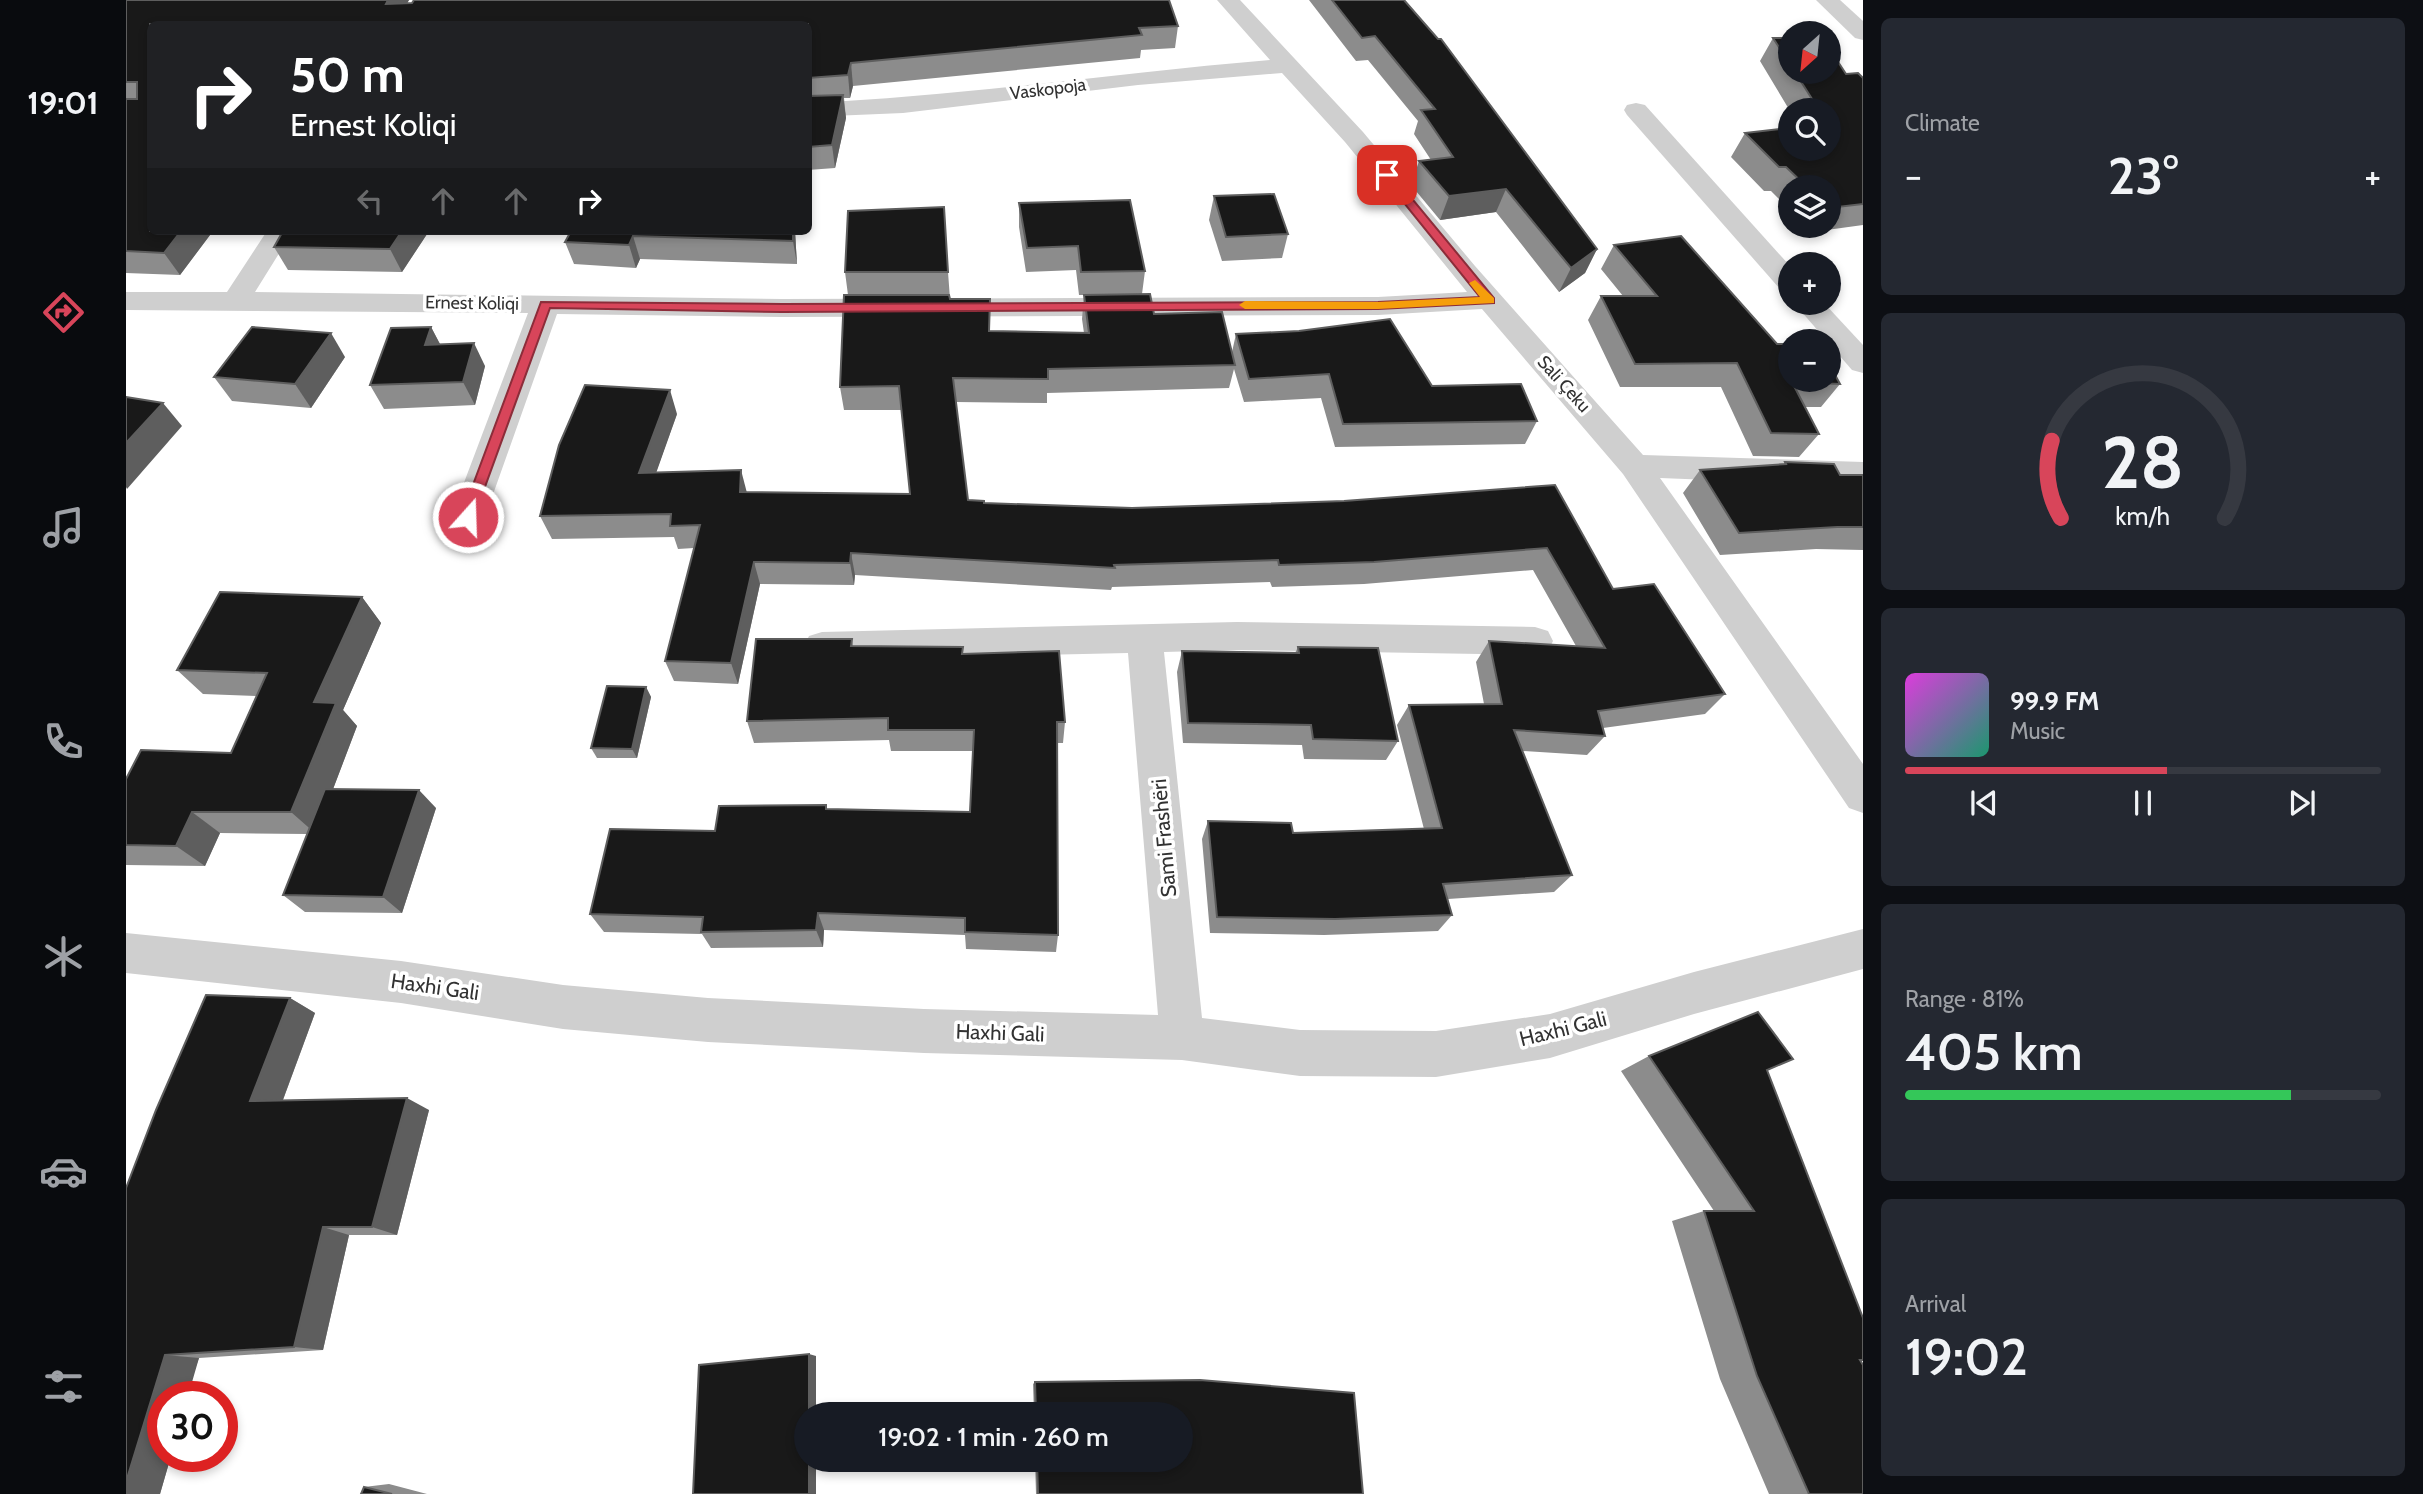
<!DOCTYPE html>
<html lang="en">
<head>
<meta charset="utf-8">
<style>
	:root { --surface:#171b24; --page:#242831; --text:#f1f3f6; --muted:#9ea1a6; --line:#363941; --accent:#d8455a }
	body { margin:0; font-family:Cabin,sans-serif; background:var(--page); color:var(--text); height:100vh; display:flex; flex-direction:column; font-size:26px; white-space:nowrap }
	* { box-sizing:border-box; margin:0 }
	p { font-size:23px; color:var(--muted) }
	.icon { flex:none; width:38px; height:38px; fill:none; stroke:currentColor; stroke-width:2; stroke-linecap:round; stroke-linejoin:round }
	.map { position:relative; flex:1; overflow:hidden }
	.panel { display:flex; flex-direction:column; gap:18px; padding:18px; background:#0d0f14; width:560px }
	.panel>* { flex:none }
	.hud { position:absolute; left:21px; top:21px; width:665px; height:214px; border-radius:10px; box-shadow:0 4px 10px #0003; background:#202124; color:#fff; overflow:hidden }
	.needle { width:46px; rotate:207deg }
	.controls { position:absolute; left:1652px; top:21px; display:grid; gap:14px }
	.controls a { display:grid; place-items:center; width:63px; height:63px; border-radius:50%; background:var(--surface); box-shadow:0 4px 10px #0003; font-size:35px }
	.speed { position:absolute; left:21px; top:1381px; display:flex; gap:14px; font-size:35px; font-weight:700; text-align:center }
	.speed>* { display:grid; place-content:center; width:91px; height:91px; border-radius:50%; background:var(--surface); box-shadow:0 4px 10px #0003; line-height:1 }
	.speed .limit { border:10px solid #d22; background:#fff; color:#111 }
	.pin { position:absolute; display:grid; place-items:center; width:60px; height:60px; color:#fff; margin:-30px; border-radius:14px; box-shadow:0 4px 10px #0006 }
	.me { position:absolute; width:77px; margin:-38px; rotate:20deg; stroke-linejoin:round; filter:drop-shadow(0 0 5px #0008) }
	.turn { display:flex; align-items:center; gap:24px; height:147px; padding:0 28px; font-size:32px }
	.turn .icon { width:91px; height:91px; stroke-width:2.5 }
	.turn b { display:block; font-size:49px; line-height:60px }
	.lanes { display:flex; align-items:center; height:66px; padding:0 28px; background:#0003; justify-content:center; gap:35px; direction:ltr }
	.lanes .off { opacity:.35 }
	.big { font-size:52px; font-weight:600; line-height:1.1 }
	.panel .tile { flex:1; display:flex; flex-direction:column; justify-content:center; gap:10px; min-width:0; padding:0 24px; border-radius:10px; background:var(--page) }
	.panel .dial { align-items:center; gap:0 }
	.dial svg { height:182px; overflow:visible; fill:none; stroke:var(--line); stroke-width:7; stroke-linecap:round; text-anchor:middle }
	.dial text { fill:var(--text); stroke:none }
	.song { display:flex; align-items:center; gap:21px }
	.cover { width:84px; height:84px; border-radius:10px; background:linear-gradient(135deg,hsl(300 70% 55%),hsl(160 70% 35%)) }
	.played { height:7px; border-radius:4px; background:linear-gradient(90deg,var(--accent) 55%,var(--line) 55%) }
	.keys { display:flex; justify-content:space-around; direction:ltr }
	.heat { display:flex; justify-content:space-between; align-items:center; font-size:38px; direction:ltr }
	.charge { height:10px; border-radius:5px; background:linear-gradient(90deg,#34c759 81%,var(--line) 0) }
	.trip { position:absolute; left:668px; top:1402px; width:399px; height:70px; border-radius:35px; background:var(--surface); box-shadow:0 4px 10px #0003; font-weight:600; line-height:70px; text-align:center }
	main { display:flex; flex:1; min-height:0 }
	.tab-bar { display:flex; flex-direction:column; width:126px; justify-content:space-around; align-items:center; background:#090b0e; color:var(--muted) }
	.tab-bar .icon { width:49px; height:49px }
	.tab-bar .current { color:var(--accent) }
	.tab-bar b { font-size:32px; color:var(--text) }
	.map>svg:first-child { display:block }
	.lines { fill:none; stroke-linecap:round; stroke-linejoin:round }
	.minor { fill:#cfcfcf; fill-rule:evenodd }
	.wall { fill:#8c8c8c }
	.shaded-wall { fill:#5e5e5e }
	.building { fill:#191919; stroke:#5e5e5e; stroke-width:2 }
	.route { fill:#d8455a; stroke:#8c2d3a; stroke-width:2 }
	.slow { fill:#f59e0b }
	.labels { text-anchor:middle; stroke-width:7; stroke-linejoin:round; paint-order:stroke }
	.far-street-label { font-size:18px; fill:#323232; stroke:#fff }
	.street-label { font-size:21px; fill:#323232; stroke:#fff }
</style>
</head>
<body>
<main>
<nav class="tab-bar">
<b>19:01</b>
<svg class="icon current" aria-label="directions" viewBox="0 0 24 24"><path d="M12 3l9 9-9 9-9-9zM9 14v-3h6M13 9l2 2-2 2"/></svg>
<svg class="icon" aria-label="music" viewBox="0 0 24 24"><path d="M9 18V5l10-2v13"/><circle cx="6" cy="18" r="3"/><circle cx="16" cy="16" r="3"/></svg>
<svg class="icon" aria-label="phone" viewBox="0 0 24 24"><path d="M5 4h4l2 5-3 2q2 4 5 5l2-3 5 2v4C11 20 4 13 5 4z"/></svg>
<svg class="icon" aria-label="climate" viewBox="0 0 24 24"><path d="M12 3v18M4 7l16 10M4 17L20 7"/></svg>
<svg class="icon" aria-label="car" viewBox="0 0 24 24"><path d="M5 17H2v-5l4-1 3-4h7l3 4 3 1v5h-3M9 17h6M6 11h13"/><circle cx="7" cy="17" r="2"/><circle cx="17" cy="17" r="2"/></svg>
<svg class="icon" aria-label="filters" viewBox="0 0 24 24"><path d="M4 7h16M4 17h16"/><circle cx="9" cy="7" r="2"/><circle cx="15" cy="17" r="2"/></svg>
</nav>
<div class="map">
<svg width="1737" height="1494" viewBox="0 0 1737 1494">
	<rect width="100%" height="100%" fill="#fff"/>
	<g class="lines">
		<g class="minor">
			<path d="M1091,0H1114L1237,132L1349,266L1517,455L1737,462V486L1534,478L1737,764V813L1723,808L1497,474L1356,309L1252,315L656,317L431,314L359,517L354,526L342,529L330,526L325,517L402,313L0,310V292H101L141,231H167L129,292L656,299L1252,297L1341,292L1219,142L1156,73L1012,85L777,113L682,117V103C837,96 990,73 1144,60Z"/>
			<path d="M1690,0H1714L1737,21V40L1729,38Z"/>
			<path d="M1510,103L1519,105L1664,266V292L1654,289L1501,115L1498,110L1501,105Z"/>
			<path d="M1668,303H1698L1737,345V373L1726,370Z"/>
			<path d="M1111,622L1409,627L1422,631L1427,641L1422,651L1409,655L1111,650L1038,652L1076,1018L1174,1030L1310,1031L1424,1014L1568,972L1737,929V969L1568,1014L1424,1058L1310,1077L1174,1076L1056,1060L798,1053L582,1042L437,1029L275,1003L0,973V933L275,961L437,985L582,998L798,1009L1032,1015L1002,653L696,660L683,656L678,646L683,636L696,632Z"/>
		</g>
	</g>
	<g class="wall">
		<path d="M0,0H283L281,3L1052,26L1049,48L1015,50L1014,58L727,86L724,98H718L720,118L709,168L682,170V24H24V231H87L54,275L0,273Z"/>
		<path d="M1183,0H1278L1471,249L1459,273L1433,292L1370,212L1314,220L1285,185L1293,161L1305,160L1288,134L1292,121L1242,60L1230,61Z"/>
		<path d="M1647,38H1664V72H1703L1720,74L1737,78V225L1686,232L1680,226H1703V187H1664V210L1645,191H1638L1605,157L1619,133L1703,149V110L1664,111L1634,61Z"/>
		<path d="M1088,196L1162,234L1156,258L1096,261L1083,220Z"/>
		<path d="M893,203L1019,271L1016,294L1028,314L1106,352L1110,334L1306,386L1411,421L1399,444L1209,447L1195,398L1118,402L1108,369L1103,388L921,393V403L830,402L842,500L858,503L1006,508L1218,501L1429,485L1487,589L1599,694L1579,714L1477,728L1479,736L1461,755L1396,751L1446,875L1428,892L1322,899L1326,915L1312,931L1198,935L1084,933L1076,839L1082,821L1167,833L1298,829L1271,725L1283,705L1358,704L1350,662L1363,641L1450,646L1407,570L1238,584L1146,587L1144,582L986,587L985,590L729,575L728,585L634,584L612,684L548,681L539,661L568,548L552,549L548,537L426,539L414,516L551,414L530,472L621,492L784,494L775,410H718L714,387L722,295L719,272H822L824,299L864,331L958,333L956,319L958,295H953L950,270L900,272L893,227Z"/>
		<path d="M157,231H303L276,272L162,270L148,247Z"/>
		<path d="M445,231H669L671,264L514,259L510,268L448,264L439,242Z"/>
		<path d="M1488,245L1651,344L1714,384L1695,407H1678L1693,434L1673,457L1627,456L1595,387H1494L1462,320L1475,296H1497L1475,269Z"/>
		<path d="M305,327L314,344L359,366L349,405L258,409L244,385Z"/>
		<path d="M219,357L185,408L106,401L88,377Z"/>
		<path d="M1659,462L1714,475H1737V550L1690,549L1594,555L1557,493L1574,470L1657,465Z"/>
		<path d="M236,597L255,623L217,710L231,726L207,789L310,808L276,913L179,912L157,895L181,834L94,833L79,866L0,865V779L105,753L130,696L77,694L51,670Z"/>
		<path d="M726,639L727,646L837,654L939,722L937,743H931L932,935L930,952L840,949L839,935L698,930L697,947L585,948L576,934L478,932L464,914L589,831L702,809L844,812L847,751H765L763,740L628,743L621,721Z"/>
		<path d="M1172,647L1272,741L1260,760L1178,759L1176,745L1057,743L1051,672L1056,651L1169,653Z"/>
		<path d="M520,687L525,697L511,758H471L465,748Z"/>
		<path d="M164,998L189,1013L157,1100L303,1110L271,1235H223L197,1350L73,1358L37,1456H45L34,1494L0,1188Z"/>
		<path d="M1523,1056L1641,1070L1737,1318V1361H1735L1737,1494H1643L1594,1379L1546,1221L1578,1211H1588L1495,1071Z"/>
		<path d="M1074,1380L1228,1393L1237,1494H910L909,1460H1055V1414H908L907,1384L909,1382Z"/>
		<path d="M263,1484L301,1494H235L238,1487Z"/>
	</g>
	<g class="shaded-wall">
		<path d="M262,0H283L270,24L260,4Z"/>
		<path d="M725,63L727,86L724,98L722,75Z"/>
		<path d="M717,95L720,118L709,168L706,145Z"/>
		<path d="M1380,189L1370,212L1314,220L1323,196Z"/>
		<path d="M55,231H87L54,275L38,253Z"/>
		<path d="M276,231H303L276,272L264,249Z"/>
		<path d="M667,231H669L671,264L667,241Z"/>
		<path d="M507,236L514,259L510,268L503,245Z"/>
		<path d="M1471,249L1459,273L1433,292L1445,268Z"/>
		<path d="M305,327L317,350L299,345Z"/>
		<path d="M205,333L219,357L185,408L169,384Z"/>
		<path d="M348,343L359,366L349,405L337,382Z"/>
		<path d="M544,390L551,414L522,496L513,473Z"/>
		<path d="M37,403L56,426L1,489L0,487V443Z"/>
		<path d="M615,470L621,493L614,492Z"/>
		<path d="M725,553L729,575L728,585L724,563Z"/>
		<path d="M628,562L634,584L612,684L605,663Z"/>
		<path d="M236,597L255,623L217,710L231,726L190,834L165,812L188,702Z"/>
		<path d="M520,687L525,697L511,758L506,749Z"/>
		<path d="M293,790L310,808L276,913L257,897Z"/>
		<path d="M66,812L94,833L79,866L50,846Z"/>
		<path d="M692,913L698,930L697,947L690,930Z"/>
		<path d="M164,998L189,1013L152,1113L124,1101Z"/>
		<path d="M281,1098L303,1110L271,1235L246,1227Z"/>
		<path d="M197,1227L223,1235L197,1350L168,1347Z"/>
		<path d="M683,1354L690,1356V1414H683Z"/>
		<path d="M39,1355L73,1358L62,1396H37V1456H45L34,1494H0V1482Z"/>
		<rect x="683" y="1460" width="7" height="34"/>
	</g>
	<g class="building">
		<path d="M0,0H262L260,4L286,3L288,0H1043L1052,26L1013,28L1016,35L725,63L722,75L682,78V24H24V231H55L38,253L0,251V99H11V82H0Z"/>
		<path d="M1206,0H1278L1312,39H1315L1471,249L1445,268L1380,189L1323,196L1293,161L1327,157L1295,110L1309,109L1249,36L1236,38Z"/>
		<path d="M1647,38H1664V64Z"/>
		<path d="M1703,48L1720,74L1732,73L1737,78V204L1703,208V187H1681L1660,167H1653L1619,133L1664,128V149H1703V110H1693L1669,72H1703Z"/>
		<path d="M717,95L706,145L682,147V96Z"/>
		<path d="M1148,194L1162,234L1100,237L1088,196Z"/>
		<path d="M1004,200L1019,271L955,272L952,246L901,248L893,203Z"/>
		<path d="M818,207L822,272H719L722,211Z"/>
		<path d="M157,231H276L264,249L148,247Z"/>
		<path d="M445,231H667V241L507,236L503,245L439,242Z"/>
		<path d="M1555,236L1651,344H1664V380H1703V364L1714,384L1666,382L1693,434L1645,433L1611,363L1509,364L1475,296H1531L1488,245Z"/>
		<path d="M1024,294L1028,314L1096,312L1109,365L922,369V379L827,378L842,500L858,501V503L1006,508L1218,501L1429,485L1487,589L1528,584L1599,694L1472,711L1479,736L1388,730L1446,875L1317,884L1326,915L1209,919L1091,917L1082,821L1165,823L1167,833L1316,828L1283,705L1376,704L1363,641L1479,648L1421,548L1248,562L1153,565L1152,560L988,565L989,568L725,553L724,563L628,562L605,663L539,661L574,525L544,526L545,514L414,516L433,445L459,385L544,390L513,473L615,470L614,492L784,494L773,386L714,387L718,295H823L824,299H864L863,331L963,333L958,295Z"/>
		<path d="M1264,319L1306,386L1395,384L1411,421L1217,424L1203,374L1123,379L1110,334L1173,331Z"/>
		<path d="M126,327L205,333L169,384L88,377Z"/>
		<path d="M305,327L299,345L348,343L337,382L244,385L265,328Z"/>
		<path d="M0,397L37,403L0,443Z"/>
		<path d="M1659,462L1708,464L1714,475H1737V527H1711L1613,533L1574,470L1660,464Z"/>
		<path d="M94,592L236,597L188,702L210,703L165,812H66L50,846L0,845V779L15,750L105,753L141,673L51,670Z"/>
		<path d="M630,639H726L725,646L837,647L836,654L933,651L939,722H931L932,935L839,932V918L692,913L690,930L575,932L577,917L464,914L484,829L589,831L593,806L700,805V809L844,812L848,730H762V718L621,721Z"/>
		<path d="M1172,647L1252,648L1272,741L1187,739L1185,725L1062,723L1056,651L1173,653Z"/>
		<path d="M481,686L520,687L506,749L465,748Z"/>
		<path d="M199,789L293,790L257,897L157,895Z"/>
		<path d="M80,995L164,998L124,1101L281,1098L246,1227H197L168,1347L39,1355L0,1482V1188L30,1110Z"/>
		<path d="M1632,1012L1667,1059L1641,1070L1737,1318V1360H1734L1737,1365V1494H1683L1631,1376L1578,1211H1628L1523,1056Z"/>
		<path d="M683,1354V1414H681V1460H683V1494H567L573,1365Z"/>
		<path d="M1074,1380L1228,1393L1237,1494H912L911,1460H1055V1414H910L909,1382Z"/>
		<path d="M238,1487L266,1494H235Z"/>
	</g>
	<path class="route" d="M1257,172H1264L1368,298V303L1252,309L656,312L424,308L348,517L342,522L335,517L415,302L656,304L1252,302L1354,297L1257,177Z"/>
	<path class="slow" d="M1349,280L1368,298V303L1252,309H1119L1113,305L1119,301L1252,302L1354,297L1343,283Z"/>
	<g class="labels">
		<g class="far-street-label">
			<text transform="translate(922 89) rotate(-7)" y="6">Vaskopoja</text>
			<text transform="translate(346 303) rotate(1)" y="6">Ernest Koliqi</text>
			<text transform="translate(1438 384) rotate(48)" y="6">Sali Çeku</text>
		</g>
		<g class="street-label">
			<text transform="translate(1038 838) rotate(-95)" y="7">Sami Frashëri</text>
			<text transform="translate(309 987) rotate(8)" y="7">Haxhi Gali</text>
			<text transform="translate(1437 1029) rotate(-14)" y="7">Haxhi Gali</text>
			<text transform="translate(874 1033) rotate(2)" y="7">Haxhi Gali</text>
		</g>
	</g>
</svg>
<div class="controls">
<a><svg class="needle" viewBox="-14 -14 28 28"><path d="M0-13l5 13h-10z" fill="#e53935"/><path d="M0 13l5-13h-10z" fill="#9ea1a6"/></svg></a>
<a><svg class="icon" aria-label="search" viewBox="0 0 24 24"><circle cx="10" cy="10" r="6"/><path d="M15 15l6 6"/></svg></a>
<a><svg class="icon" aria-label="layers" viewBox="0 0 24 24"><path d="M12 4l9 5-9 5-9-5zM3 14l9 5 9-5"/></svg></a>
<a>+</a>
<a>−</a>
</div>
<div class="speed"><div class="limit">30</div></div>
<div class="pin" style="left:1261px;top:175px;background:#d93025"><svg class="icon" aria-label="arrive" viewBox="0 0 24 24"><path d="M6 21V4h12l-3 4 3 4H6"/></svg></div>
<svg class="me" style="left:342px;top:517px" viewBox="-20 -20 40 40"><circle r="17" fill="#d8455a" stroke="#fff" stroke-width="3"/><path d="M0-11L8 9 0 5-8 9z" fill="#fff"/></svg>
<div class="trip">19:02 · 1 min · 260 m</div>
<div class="hud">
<div class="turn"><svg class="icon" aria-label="right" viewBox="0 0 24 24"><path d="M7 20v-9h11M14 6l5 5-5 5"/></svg><div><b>50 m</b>Ernest Koliqi</div></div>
<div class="lanes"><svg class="icon off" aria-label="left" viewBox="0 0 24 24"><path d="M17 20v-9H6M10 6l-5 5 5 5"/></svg><svg class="icon off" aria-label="ahead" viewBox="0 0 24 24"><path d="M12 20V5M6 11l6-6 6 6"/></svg><svg class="icon off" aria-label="ahead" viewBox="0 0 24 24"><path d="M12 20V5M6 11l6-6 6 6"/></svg><svg class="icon" aria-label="right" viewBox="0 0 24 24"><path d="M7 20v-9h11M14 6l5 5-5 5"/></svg></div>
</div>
</div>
<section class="panel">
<div class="tile"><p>Climate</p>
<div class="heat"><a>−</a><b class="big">23°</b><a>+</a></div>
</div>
<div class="tile dial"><svg viewBox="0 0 100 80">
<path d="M14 69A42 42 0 1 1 86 69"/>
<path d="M14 69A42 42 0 0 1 10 35" stroke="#d8455a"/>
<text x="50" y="56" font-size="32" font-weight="700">28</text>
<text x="50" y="72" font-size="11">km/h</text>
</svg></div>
<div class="tile">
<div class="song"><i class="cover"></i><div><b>99.9 FM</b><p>Music</p></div></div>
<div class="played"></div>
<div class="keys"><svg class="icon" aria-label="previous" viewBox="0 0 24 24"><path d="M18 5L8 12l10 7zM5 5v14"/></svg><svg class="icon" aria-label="pause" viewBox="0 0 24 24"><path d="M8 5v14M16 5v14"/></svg><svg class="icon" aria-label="next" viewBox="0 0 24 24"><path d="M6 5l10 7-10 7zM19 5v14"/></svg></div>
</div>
<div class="tile"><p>Range · 81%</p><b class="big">405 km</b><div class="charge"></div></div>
<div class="tile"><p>Arrival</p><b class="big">19:02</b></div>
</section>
</main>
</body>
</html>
